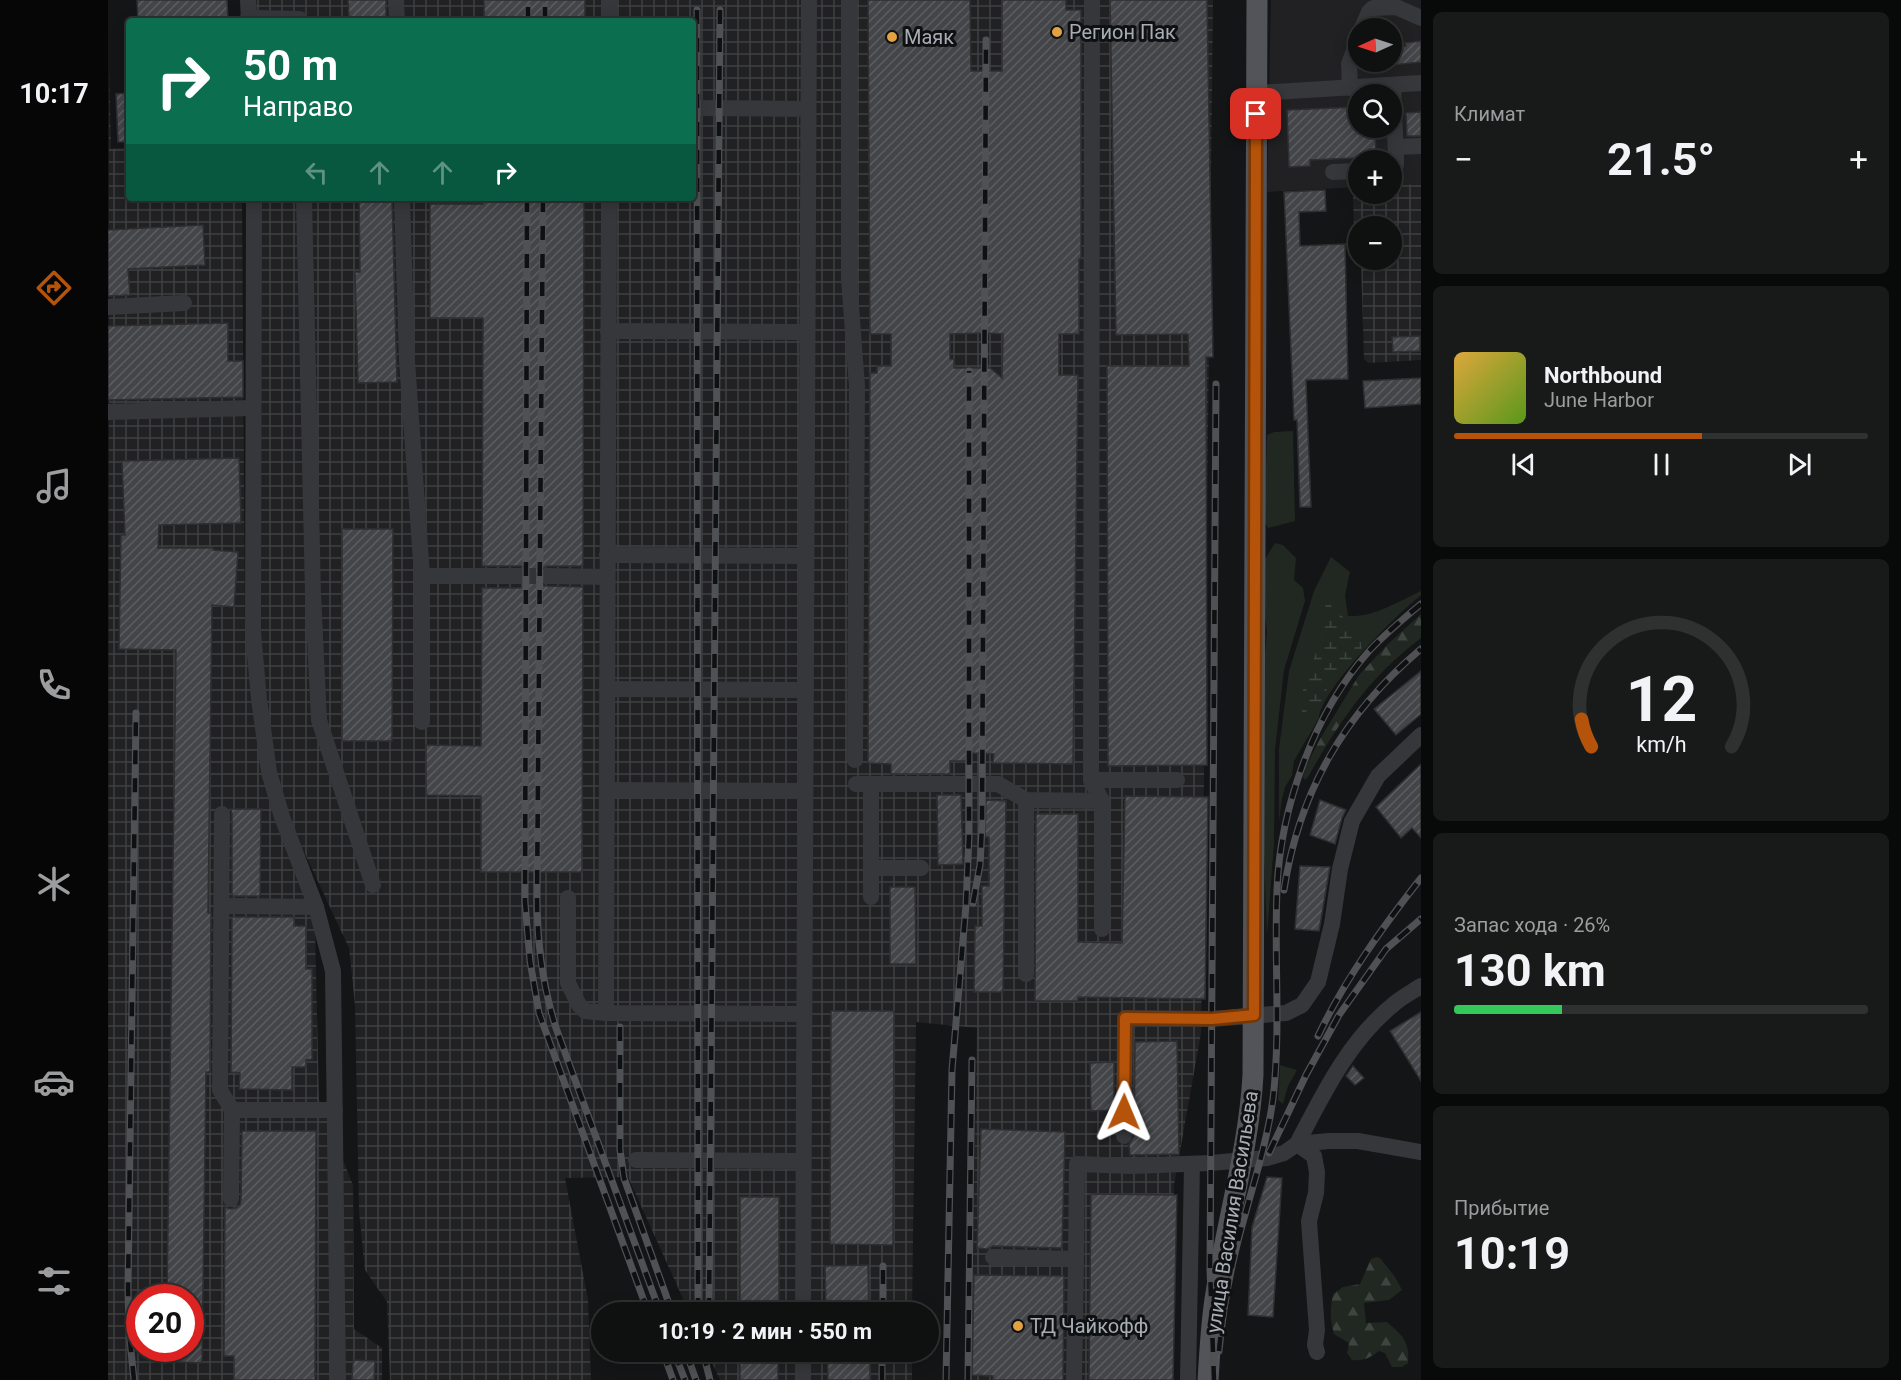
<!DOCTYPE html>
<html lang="ru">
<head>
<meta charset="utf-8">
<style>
	:root { --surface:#0f1010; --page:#181919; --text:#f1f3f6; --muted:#9b9d9f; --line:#2f3030; --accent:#b45309 }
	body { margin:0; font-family:Roboto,sans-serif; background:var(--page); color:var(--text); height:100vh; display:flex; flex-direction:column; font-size:22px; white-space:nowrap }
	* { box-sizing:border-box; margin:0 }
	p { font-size:20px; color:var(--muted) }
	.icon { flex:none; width:33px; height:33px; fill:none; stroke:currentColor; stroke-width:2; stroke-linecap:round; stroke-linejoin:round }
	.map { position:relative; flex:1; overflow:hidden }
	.side { display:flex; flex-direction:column; gap:12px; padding:12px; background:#080909; width:480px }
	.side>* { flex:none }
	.hud { position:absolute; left:18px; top:18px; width:570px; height:183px; border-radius:6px; box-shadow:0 3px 15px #0003,0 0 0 2px var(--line); background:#0b6e4f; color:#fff; overflow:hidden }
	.needle { width:39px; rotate:267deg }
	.buttons { position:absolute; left:1240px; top:18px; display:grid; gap:12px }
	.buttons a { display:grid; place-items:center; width:54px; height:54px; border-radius:50%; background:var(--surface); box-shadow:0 3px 15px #0003,0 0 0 2px var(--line); font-size:30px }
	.speed { position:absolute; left:18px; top:1284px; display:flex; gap:12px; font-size:30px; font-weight:700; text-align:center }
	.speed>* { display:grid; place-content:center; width:78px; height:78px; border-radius:50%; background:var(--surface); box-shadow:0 3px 15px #0003,0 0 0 2px var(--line); line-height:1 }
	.speed .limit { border:9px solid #d22; background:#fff; color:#111 }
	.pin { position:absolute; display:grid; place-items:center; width:51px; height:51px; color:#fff; margin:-26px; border-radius:12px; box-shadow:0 3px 9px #0006 }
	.me { position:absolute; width:66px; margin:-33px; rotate:1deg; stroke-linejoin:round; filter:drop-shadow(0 0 4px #0008) }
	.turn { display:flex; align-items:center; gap:21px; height:126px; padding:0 18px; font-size:27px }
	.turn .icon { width:78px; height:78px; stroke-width:2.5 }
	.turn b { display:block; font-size:42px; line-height:51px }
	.lanes { display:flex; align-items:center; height:57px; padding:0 18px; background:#0003; justify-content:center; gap:30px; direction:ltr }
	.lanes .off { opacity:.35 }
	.big { font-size:45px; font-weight:700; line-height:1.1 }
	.side .card { flex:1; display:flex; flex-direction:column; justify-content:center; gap:9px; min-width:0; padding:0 21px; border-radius:9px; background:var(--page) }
	.side .dial { align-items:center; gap:0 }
	.dial svg { height:156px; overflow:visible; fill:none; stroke:var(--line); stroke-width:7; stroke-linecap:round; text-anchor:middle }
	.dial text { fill:var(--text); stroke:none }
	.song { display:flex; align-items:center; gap:18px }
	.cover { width:72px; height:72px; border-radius:9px; background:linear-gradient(135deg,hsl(40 70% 55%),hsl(90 70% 35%)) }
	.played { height:6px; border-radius:3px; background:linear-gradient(90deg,var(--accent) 60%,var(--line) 60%) }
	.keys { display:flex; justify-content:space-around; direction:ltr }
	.heat { display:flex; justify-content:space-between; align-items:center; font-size:33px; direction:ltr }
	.charge { height:9px; border-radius:4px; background:linear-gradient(90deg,#34c759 26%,var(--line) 0) }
	.trip { position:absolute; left:483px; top:1302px; width:348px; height:60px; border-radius:30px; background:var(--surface); box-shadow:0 3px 15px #0003,0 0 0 2px var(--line); font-weight:700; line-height:60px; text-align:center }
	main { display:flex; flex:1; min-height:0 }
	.dock { display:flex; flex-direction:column; width:108px; justify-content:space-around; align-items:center; background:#060606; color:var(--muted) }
	.dock .icon { width:42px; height:42px }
	.dock .active { color:var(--accent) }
	.dock b { font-size:27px; color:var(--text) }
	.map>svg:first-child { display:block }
	.built { fill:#212123; fill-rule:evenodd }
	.industrial { fill:url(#industrial-grid); fill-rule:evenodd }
	.green { fill:#212821 }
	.forest { fill:url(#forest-firs) }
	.wetland { fill:url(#wetland-marsh) }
	.building { fill:url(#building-hatch); stroke:#2f2f32; stroke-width:1.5; fill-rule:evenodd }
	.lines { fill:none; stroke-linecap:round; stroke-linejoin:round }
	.minor-tunnel { stroke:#313336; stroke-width:16; stroke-dasharray:16 8; stroke-linecap:butt }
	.minor { stroke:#36373b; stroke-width:16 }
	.major { stroke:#525459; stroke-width:21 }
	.rail-casing { stroke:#4f5155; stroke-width:7 }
	.rail { stroke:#0f1011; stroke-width:4.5; stroke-dasharray:14; stroke-linecap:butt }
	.route-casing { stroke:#753606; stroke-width:15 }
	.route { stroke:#b45309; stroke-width:10 }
	.poi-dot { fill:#e2a241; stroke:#0f1011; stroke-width:2 }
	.labels { text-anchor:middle; stroke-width:6; stroke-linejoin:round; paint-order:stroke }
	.poi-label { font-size:20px; fill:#a7acb5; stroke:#0f1011; text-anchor:start }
	.street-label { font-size:20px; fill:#a7acb5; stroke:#0f1011 }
</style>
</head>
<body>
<main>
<nav class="dock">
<b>10:17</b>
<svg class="icon active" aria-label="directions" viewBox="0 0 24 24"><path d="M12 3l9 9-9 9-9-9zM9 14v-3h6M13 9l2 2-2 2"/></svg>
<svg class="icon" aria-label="music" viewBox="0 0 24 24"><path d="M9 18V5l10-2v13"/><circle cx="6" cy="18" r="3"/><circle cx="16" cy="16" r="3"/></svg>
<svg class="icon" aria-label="phone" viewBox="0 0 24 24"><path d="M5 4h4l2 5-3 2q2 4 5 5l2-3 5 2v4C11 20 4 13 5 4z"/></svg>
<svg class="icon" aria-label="climate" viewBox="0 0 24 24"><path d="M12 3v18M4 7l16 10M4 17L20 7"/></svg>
<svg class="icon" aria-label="car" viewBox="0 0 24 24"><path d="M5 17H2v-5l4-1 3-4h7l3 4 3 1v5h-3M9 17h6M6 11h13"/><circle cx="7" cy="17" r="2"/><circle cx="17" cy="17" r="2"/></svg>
<svg class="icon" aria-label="filters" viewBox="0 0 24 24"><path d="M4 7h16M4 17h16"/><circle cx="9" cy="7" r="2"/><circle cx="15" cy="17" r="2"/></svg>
</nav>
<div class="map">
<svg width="1313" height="1380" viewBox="0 0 1313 1380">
	<defs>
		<pattern id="industrial-grid" width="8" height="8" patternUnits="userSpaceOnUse" patternTransform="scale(1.5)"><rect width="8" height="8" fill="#212123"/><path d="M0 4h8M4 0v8" fill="none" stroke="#3e3f41"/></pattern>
		<pattern id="forest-firs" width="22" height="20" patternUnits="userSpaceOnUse" patternTransform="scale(1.5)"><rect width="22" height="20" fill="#212821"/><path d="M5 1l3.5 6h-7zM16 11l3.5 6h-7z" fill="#3e443f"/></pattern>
		<pattern id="wetland-marsh" width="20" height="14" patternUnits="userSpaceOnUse" patternTransform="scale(1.5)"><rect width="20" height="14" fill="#212821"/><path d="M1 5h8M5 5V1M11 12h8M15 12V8" fill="none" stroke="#3e443f"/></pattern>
		<pattern id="building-hatch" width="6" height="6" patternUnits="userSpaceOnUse" patternTransform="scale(1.5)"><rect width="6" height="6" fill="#444549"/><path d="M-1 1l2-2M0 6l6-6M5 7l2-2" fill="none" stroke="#5c5d61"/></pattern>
	</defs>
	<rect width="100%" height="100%" fill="#141516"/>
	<path class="built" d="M1163,0H1313V184L1284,186V160H1251V187L1159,192ZM1251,28H1284V62H1251ZM1251,94H1284V128H1251Z"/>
	<g class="industrial">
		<path d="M147,0H1105L1093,1033L1066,1185L1061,1380H863L869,1028L808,1022L804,1312H581L520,1177L457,1178L480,1300L483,1380H282L279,1302L257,1270L251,1212L247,1005L241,948L177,811L158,732L152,653L149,198H585V21H148Z"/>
		<path d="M1,70L3,149L21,147V198H134L137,623L159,781L207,931L211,1100L245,1185L246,1329L274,1348V1380H0ZM32,1298H82V1348H32Z"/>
		<path d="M1313,184V360L1260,363L1256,359L1253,260H1284V226H1251V237H1246L1245,187H1251V194H1284V185Z"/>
		<path d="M599,1352H804V1380H612Z"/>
	</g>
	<g class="green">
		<path d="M1185,431L1187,521L1160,528L1156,520L1159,435L1166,432Z"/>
		<path d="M1167,543L1175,545L1188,558L1186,580L1195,588L1197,601L1176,670L1167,750L1166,843L1159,936L1154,793V690L1159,631L1155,603L1157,559Z"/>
		<path d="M1223,557L1242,572L1237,595L1240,616C1266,617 1290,602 1313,591V595C1288,615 1214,688 1211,718L1186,761L1184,776L1177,787L1174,799L1171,821V749L1181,671L1206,591Z"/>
		<path d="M1172,1065L1189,1070L1180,1086L1175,1104L1170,1100Z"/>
	</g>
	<g class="forest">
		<path d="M1313,614V638C1262,676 1231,722 1200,777L1197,780L1195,777L1198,766L1212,739L1251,675L1280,644Z"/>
		<path d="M1268,1257L1272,1258L1287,1277L1294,1290L1281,1300L1256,1303L1258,1323L1279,1322C1294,1335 1302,1341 1300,1363L1294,1367H1284L1277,1353L1271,1351C1262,1358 1255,1361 1244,1360L1239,1353L1241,1343L1226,1334C1222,1320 1222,1309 1225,1294L1235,1287L1252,1284L1263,1259Z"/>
	</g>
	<path class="wetland" d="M1217,600L1251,632L1254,650L1242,666L1222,680L1216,698L1206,713L1194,725V693L1218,624Z"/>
	<g class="building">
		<path d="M29,0H119L120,21H30Z"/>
		<path d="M240,0H278V21H241Z"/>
		<rect x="376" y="0" width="101" height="21"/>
		<path d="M760,0H862L863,71H894V0H958V10H973V259H971V334H951V375H970L965,764L885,763L886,754L862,753V761H842V774H783V764L760,763L762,373H769V366H783V334H762ZM880,333L895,334L894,378L882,368H846V359H842V334Z"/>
		<path d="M1002,0H1099L1105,357H1098L1099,765L1000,766L999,366H1081L1080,334L1008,335Z"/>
		<path d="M1313,41V62L1284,65V47L1298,46L1297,43Z"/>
		<path d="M21,93V142H10L8,94Z"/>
		<path d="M1251,107V128H1267L1268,157L1202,160V166L1181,167L1179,110Z"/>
		<path d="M1313,112V136H1299L1298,113Z"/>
		<path d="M1217,190L1218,211L1191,212L1192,246L1237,244L1240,379L1198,380L1203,507H1192L1189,420H1186L1176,192Z"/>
		<path d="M251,198H284L289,382L250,383L247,272H252Z"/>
		<path d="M375,198H476L475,566H439L430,570L429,576L433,585L438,586L475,587L474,872H373V796L318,795V745L373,746L374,588H412L421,582L422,577L421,570L413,566H374L375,318H322V204H375Z"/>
		<path d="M95,225L97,265L20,269L22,295L0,296V230Z"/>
		<path d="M120,323V361H135V397L0,400V326Z"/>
		<path d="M1312,336V351L1285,352L1284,337Z"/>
		<path d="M1313,378V404L1257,408L1255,381Z"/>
		<path d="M131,458L133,523L51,525L50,548H105V550L130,552L126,607L104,605L100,913H103L102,1072H98L94,1363L58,1362V1348H82V1298H59L68,650L11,649L13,535H17L14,461Z"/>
		<path d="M234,529H285L284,741H234Z"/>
		<path d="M1313,671V714L1288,735L1266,709Z"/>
		<path d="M1313,764V838L1304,828L1293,838L1268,807Z"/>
		<path d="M829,795H853L855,864L830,865Z"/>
		<path d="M1017,796L1100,797L1097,999L970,997V1001H927L928,814H970V942L1014,943Z"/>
		<path d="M878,800L898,801L895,992H866L867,926H874V886H881V837H877Z"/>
		<path d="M1212,800L1238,810L1234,818L1227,844L1202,835Z"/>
		<path d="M123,809H153L152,896H124V814Z"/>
		<path d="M1192,866L1222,867L1211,931L1187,929Z"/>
		<path d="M782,887H807L808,964H782Z"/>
		<path d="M124,917H186V926H198V969H204V1059L198,1060V1067H184V1090L131,1089L132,1073L123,1072Z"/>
		<path d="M723,1011H786L785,1245L722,1244Z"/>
		<path d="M1313,1012V1081L1282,1031Z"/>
		<path d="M1069,1041L1071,1154L1022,1155L1021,1145L1026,1136L1027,1042Z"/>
		<path d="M1006,1062V1110L983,1111L982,1063Z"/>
		<path d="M1245,1066L1256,1078L1247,1085L1238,1076Z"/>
		<path d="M873,1129L957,1132L954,1248L885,1246L879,1249L869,1248Z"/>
		<path d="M134,1131H208L207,1380H126V1356H116L117,1207L122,1209L128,1208L132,1205L133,1200Z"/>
		<path d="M1159,1177L1174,1178L1165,1317L1140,1315L1144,1227Z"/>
		<path d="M983,1194L1069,1195L1065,1380H981Z"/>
		<rect x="632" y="1197" width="39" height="115"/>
		<path d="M760,1265L761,1312H718L717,1266Z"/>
		<path d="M866,1275L956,1276L955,1380H885V1376L864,1375Z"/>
		<rect x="632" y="1352" width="38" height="28"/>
		<path d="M719,1352H762V1380H720Z"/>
		<path d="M245,1360L267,1361L266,1380H244Z"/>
	</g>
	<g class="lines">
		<path class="minor-tunnel" d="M412,576H439"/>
		<g class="minor">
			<path d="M140,0L141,21"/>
			<path d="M288,0L289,21"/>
			<path d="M741,0V279L749,386L747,760"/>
			<path d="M984,0L983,780L994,801V929"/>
			<path d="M140,18L192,19V21"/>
			<path d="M501,21V0"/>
			<path d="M1254,28L1261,12L1265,8L1288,7L1313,18"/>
			<path d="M1242,88L1241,64L1251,37"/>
			<path d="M1148,93L1313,83"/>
			<path d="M585,108L700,109"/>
			<path d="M1288,147L1313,146"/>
			<path d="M1284,169L1288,165V158L1285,85"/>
			<path d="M1225,172L1251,171"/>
			<path d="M146,198L145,632L151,699L161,772L174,817L208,907L225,971L230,1380"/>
			<path d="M196,198L205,594L211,720L265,885"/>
			<path d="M294,198L299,361L314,576V722"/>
			<path d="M501,198L498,1013L696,1014"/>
			<path d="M0,307L76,303"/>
			<path d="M500,331L699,332"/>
			<path d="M0,412L145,408"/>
			<path d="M499,555L698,556"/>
			<path d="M314,576H412"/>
			<path d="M439,576L499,577"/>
			<path d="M499,689L698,690"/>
			<path d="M983,780H1069"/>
			<path d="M748,784H890L918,800L994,801"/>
			<path d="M499,790L697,791"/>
			<path d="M114,814L112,1090L124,1110"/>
			<path d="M763,868H813"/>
			<path d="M763,897V784"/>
			<path d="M460,898V983L471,1005L477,1011L498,1013"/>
			<path d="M114,906L208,907"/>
			<path d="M918,974V800"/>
			<path d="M1016,1136L1017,1018L1104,1019L1178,1013L1194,1005L1210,982L1224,924L1232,869L1244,821L1270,776L1313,735"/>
			<path d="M1189,1144L1206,1156L1209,1172L1208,1193L1201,1221L1209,1330L1207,1345L1209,1352"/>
			<path d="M1189,1144C1215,1094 1241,1040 1286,1004C1294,997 1304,992 1313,986"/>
			<path d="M528,1160L695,1161"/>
			<path d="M123,1199L124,1110H227"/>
			<path d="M885,1257L968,1259L969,1164L1024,1166L1103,1163L1159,1158L1176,1153L1189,1144L1221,1141H1250L1313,1152"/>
			<path d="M695,1312L701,0"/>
			<path d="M695,1352V1380"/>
			<path d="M966,1380L968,1259"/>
			<path d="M1080,1380L1084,1164"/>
		</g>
		<path class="major" d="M1100,1380C1102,1351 1103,1322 1108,1293C1119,1220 1141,1149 1145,1075L1149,0"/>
		<g class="rail-casing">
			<g id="rail">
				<path d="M589,10L590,1312"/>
				<path d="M420,21V7"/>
				<path d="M437,21V6"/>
				<path d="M419,198L417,902L422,961L431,1013L540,1312"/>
				<path d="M435,198L429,896C429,942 434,984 448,1028L552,1312"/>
				<path d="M1176,890C1191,791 1237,713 1313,649"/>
				<path d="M865,903L872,865L874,826L878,40"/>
				<path d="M512,1027V1150L516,1178L564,1312"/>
				<path d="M1210,1036C1237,979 1274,928 1313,878"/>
				<path d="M1161,1153L1198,1075L1231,1015L1278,949L1313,919"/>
				<path d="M601,1312L612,10"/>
				<path d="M775,1312V1266"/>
				<path d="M1111,1351C1114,1317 1120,1282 1128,1249C1140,1199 1158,1150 1165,1099C1173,1030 1166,960 1169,890C1172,808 1206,712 1262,650C1278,633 1295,619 1313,604"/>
				<path d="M555,1352L565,1380"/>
				<path d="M566,1352L577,1380"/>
				<path d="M578,1352L588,1380"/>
				<path d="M595,1352L602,1380"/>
				<path d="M26,1380L21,1331L20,1288L28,713"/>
				<path d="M774,1380V1352"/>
				<path d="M838,1380L844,1070L858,905L861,836V371"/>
				<path d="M860,1380L864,1060"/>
				<path d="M1106,1380L1102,1269L1108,384"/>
			</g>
		</g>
		<use href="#rail" class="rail"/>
	</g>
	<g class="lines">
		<g class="route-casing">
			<path id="route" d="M1016,1112L1017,1018L1104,1019L1146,1015L1148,114"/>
		</g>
		<use href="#route" class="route"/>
	</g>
	<g class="poi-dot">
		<circle cx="949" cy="32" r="6"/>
		<circle cx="784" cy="37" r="6"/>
		<circle cx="910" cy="1326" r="6"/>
	</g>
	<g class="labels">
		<g class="poi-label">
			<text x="961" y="39">Регион Пак</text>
			<text x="796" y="44">Маяк</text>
			<text x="922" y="1333">ТД Чайкофф</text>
		</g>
		<g class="street-label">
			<text transform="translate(1124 1212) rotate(-81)" y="7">улица Василия Васильева</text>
		</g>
	</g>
</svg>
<div class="buttons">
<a><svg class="needle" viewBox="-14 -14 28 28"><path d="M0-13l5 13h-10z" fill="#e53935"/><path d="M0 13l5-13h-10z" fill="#9b9d9f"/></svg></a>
<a><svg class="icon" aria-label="search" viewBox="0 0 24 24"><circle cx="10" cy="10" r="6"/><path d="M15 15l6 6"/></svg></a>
<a>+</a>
<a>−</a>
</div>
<div class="speed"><div class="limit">20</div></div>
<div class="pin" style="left:1148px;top:114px;background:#d93025"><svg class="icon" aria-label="arrive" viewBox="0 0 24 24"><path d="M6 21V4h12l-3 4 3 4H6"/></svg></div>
<svg class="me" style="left:1016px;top:1112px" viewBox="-20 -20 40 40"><path d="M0-17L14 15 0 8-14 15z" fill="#b45309" stroke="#fff" stroke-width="4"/></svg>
<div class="trip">10:19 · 2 мин · 550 m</div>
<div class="hud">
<div class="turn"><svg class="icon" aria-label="right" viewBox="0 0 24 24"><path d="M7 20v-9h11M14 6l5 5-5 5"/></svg><div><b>50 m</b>Направо</div></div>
<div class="lanes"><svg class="icon off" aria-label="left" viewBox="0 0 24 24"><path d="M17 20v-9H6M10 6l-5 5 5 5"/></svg><svg class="icon off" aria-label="ahead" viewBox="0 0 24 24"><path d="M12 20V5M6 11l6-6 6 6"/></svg><svg class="icon off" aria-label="ahead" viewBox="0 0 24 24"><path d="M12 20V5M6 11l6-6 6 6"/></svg><svg class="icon" aria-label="right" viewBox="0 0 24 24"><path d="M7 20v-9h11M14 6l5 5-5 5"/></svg></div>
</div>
</div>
<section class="side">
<div class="card"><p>Климат</p>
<div class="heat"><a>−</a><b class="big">21.5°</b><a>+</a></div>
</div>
<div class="card">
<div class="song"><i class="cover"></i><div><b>Northbound</b><p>June Harbor</p></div></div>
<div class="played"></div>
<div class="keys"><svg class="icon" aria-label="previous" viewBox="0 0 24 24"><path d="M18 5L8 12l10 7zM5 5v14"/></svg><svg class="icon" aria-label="pause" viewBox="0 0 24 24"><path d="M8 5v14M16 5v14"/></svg><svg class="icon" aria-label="next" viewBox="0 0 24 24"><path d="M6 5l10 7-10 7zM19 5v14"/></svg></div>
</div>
<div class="card dial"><svg viewBox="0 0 100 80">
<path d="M14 69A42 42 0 1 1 86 69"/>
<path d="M14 69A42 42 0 0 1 9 55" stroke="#b45309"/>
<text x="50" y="56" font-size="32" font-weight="700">12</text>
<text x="50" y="72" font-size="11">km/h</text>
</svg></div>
<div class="card"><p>Запас хода · 26%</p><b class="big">130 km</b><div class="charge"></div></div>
<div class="card"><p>Прибытие</p><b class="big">10:19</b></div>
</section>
</main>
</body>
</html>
